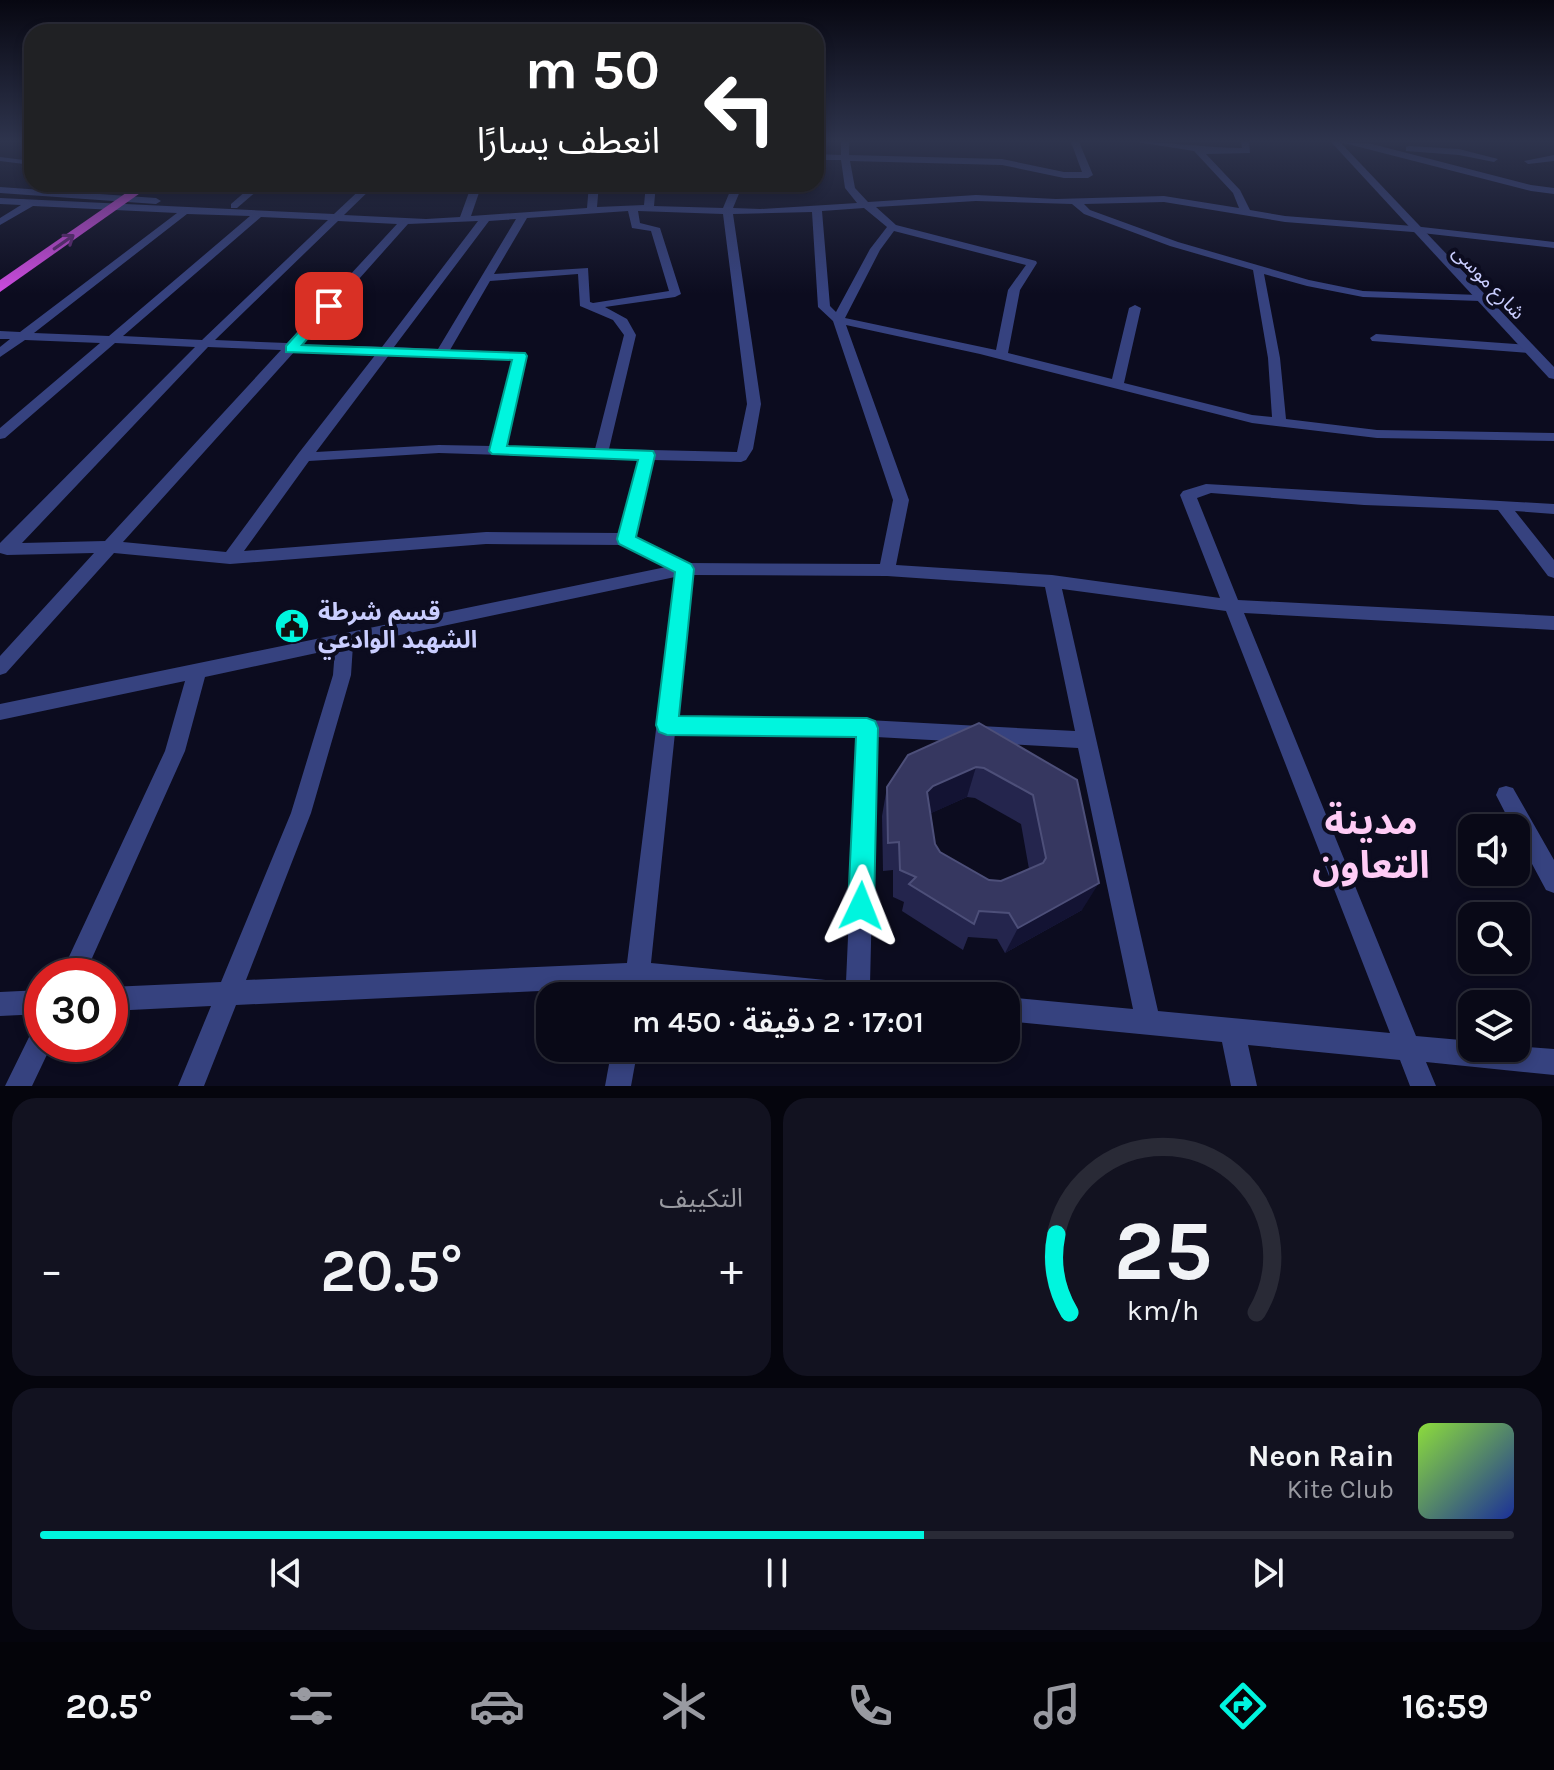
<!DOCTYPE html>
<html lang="ar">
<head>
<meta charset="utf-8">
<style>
	:root { --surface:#090917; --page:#121220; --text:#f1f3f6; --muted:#999aa1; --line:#292a36; --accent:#00f5de }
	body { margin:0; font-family:Karla,"Noto Sans Arabic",sans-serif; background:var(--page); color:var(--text); direction:rtl; height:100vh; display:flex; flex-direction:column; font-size:30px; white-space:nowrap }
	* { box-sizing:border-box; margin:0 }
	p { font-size:26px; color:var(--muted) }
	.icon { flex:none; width:44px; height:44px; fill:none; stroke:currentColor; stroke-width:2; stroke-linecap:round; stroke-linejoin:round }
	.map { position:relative; height:1086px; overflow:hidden; direction:ltr }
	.sheet { display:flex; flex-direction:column; gap:12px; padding:12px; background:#05050d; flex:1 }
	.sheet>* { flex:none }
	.hud { position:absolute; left:24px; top:24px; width:800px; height:168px; border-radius:24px; box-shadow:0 4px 12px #0003,0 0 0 2px var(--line); direction:rtl; background:#202124; color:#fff; overflow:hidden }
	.controls { position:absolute; left:1458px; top:814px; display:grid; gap:16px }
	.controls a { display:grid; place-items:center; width:72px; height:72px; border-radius:16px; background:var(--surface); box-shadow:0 4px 12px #0003,0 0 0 2px var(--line); font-size:40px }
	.speed { position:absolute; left:24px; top:958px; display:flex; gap:16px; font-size:40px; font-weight:700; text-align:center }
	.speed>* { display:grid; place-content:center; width:104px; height:104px; border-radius:50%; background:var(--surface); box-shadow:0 4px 12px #0003,0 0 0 2px var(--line); line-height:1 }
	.speed .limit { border:12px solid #d22; background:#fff; color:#111 }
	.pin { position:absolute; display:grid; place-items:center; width:68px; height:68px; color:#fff; margin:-34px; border-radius:16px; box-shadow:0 4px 12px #0006 }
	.me { position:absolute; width:88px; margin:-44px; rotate:2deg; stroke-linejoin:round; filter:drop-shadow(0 0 6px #0008) }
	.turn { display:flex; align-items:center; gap:28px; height:168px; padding:0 32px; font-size:36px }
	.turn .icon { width:104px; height:104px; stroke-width:2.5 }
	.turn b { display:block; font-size:56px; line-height:68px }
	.big { font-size:60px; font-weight:600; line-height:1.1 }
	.sheet .tile { flex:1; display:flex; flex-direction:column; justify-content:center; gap:12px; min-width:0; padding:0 28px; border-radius:24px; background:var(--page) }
	.sheet .dial { align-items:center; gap:0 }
	.dial svg { height:208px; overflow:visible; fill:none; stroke:var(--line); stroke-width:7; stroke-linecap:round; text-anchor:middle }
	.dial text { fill:var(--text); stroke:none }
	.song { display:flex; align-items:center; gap:24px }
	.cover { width:96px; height:96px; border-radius:12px; background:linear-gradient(135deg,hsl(90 70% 55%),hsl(230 70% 35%)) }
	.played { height:8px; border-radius:4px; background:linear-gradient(90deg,var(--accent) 60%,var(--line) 60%) }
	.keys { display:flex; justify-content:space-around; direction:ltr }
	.heat { display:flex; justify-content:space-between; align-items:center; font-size:44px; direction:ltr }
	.sheet .tiles { flex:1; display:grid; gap:12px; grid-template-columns:1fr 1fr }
	.tile:last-child { grid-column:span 2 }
	.trip { position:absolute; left:536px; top:982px; width:484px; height:80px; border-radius:24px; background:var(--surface); box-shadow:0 4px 12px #0003,0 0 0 2px var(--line); font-weight:600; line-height:80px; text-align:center; direction:rtl }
	.menu { display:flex; height:128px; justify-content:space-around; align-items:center; background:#040409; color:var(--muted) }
	.menu .icon { width:56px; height:56px }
	.menu .on { color:var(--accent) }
	.menu b { font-size:36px; color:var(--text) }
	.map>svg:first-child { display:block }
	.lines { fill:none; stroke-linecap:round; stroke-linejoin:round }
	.service { fill:#36427f; fill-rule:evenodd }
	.minor { fill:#36427f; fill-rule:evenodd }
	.tertiary { fill:#36427f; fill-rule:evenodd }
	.trunk { fill:#ce4be0; fill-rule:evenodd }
	.wall { fill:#24254d; fill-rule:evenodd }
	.shaded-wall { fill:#131333 }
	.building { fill:#363760; stroke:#4d4f79; stroke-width:2; fill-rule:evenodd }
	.oneway { stroke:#632876 }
	.route { fill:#00f5de; stroke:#009f90; stroke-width:2 }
	.labels { text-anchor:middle; stroke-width:8; stroke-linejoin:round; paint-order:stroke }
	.far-street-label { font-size:20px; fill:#caceff; stroke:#0c0c1f }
	.poi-label { font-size:24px; font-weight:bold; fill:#caceff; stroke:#0c0c1f; text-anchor:start }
	.near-district-label { font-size:38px; font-weight:bold; fill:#ffccf6; stroke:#0c0c1f }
</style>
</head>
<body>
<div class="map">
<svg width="1554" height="1086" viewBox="0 0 1554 1086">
	<rect width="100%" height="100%" fill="#0c0c1f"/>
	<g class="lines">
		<g class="service">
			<path d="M0,157L32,161V165L0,161Z"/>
			<path d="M50,184H58L42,193L37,192Z"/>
		</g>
		<g class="minor">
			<path d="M841,142H849V155L1002,159L1064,172H1082L1071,142H1079L1093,175L1088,178H1064L1002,165L850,161L855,188L868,202L976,195L1056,199L1164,196L1239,208L1233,193L1194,151L1137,142C1173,142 1206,148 1242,148L1241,142H1249L1250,153L1206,154L1240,190L1250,210L1285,216L1413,226L1554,242V248L1413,232L1285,222L1164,202L1084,204L1090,210L1178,242L1309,280L1363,291L1480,295L1486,298L1480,301L1363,297L1307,286L1264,274L1280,358L1286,419L1377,430L1554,433V441L1377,438L1252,423L980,354L846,325L909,500L896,565L1052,575L1220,598L1180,495L1183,491L1206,484L1554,504V514L1515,511L1554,560V578L1548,576L1498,510L1364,505L1211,493L1197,498L1238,600L1554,616V630L1244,613L1416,1036L1472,1041V1048H1516V1046L1554,1049V1075L1426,1062L1436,1086H1410L1400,1060L1248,1045L1257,1086H1231L1222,1042L1006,1021V997L1133,1009L1078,748L876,737L870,984L879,987L882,996H743L648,987L647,996H623L624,987L236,1005L204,1086H178L211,1006L110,1011V987L221,982L291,813L333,675L335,649L205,677L185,751L84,976H60L165,751L185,681L0,720V704L666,567L623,545L486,544L230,564L114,553L6,673L0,675V656L94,553L7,555L0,553V543L195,347L115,343L5,438L0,439V428L100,343L25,340L0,357V347L10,339H0V331L20,332L177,213L33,206L0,225V218L21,205L0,204V198L334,214L366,184H376L344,215L426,219L460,217L472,184H482L471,216L587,208L589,184H599L597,207L644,205L646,184H656L654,206L723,208L733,184H743L733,208L760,209L857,203L845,188L841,160H816V154L841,155ZM976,201L1072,204L1084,214L1170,246L1253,270L1268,358L1272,417L1252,415L1124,383L1141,308L1135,305L1129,308L1112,379L1008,353L1020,290L1037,263L1036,261L896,225L876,207ZM864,208L887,227L870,249L836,312L830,306L822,211ZM628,211L632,228L651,231L669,291L593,303L590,302L588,268L494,274L527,218ZM638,211L723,214L747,404L737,452L609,449L636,335L627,319L605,307L675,297L681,294L660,228L640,223ZM812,212L818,307L833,321L893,500L880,564L686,563L635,537L653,460L741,462L746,460L753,449L761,404L733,214ZM187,214L250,216L109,336L34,333ZM261,217L328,220L202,340L123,336ZM516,219L438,349L394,347L489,221ZM338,221L397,224L287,343L215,340ZM478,221L382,347L301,344L408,224ZM894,231L1026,265L1008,290L996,350L845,318L880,250ZM578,274L580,306L613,320L624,335L595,449L506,446L526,356L520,352L450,350L490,281ZM208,347L281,350L105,541L22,543ZM295,351L376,354L298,454L226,552L123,542ZM389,355L513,359L492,446L439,445L316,452ZM439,453L639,459L620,533L486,532L244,551L309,461ZM692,575L887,576L1045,587L1075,731L867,720L677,717ZM675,577L627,963L246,980L311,813L351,675L353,645ZM1062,589L1226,611L1390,1033L1158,1011ZM675,733L857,736L846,982L651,963Z"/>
			<path d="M1340,142L1372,144L1531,185L1554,188V194L1531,191Z"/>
			<path d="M1409,146L1459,149L1498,159L1494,162L1459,155L1406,151V147Z"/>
			<path d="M1554,155V161L1528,164L1524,161Z"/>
			<path d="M254,184H265L237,208H231V204Z"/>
			<path d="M0,187L156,198L161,201L156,204L0,193Z"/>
			<path d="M1376,334L1529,345L1535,349L1529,353L1372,341L1370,338Z"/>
			<path d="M1506,786L1513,788L1554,860V893L1546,890L1516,834V828H1513L1496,795L1499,788Z"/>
			<path d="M42,990V1014L0,1016V992Z"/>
			<path d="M42,1025V1044H52L32,1086H5L33,1029Z"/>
			<path d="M612,1048H638L631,1086H605Z"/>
		</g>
		<path class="tertiary" d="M1331,142H1340L1554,367V379L1549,378Z"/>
		<path class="trunk" d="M139,184H153L0,292V280Z"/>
	</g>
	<path class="wall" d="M908,755L1077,780L1082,910L1005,953L997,939L968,937L963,950L902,911L904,902L893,897V870L883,871L882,816L887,787ZM967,797L975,798L1021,824L1029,869L1001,881L989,880L940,852L935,844L931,813Z"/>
	<g class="shaded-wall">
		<path d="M976,767L967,797L925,816L927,792L933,786Z"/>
		<path d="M1099,883L1082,910L1005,953L1018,928Z"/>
	</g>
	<path class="building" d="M979,723L1077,780L1099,883L1018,928L1009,913L979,911L974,924L909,884L916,877L900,870L899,842L888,843L887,787L908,755ZM976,767L984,768L1033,795L1046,858L1043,863L1001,881L989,880L940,852L935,844L927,792L933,786Z"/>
	<defs><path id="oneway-shaft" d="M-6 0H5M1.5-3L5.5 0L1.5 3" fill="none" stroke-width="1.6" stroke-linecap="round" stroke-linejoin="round" transform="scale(2)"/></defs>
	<use class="oneway" href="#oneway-shaft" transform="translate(64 242) rotate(-35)"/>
	<linearGradient id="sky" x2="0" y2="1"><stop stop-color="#070711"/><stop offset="0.48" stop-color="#2e344d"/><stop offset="1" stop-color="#2e344d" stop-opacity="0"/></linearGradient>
	<rect width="1554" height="294" fill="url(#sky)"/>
	<path class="route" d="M329,302L335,306L302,345L525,353L527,356L507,446L653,451L655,455L636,537L691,564L694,569L679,716L867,718L875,721L878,728L874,906L870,915L861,919L852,915L848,906L856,737L667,735L659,732L656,725L675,572L619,544L617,539L638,460L492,454L489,451L512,360L286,352V346L324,304Z"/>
	<defs>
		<g id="civic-disc" transform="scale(1.8)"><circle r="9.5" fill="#00f5de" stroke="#0c0c1f"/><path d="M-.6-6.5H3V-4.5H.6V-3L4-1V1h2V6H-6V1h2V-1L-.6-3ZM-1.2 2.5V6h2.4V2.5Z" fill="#111"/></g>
	</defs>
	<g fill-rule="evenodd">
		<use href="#civic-disc" x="292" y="626"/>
	</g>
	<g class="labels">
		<g class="far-street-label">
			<text transform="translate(1489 282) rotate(46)" y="7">شارع موسى</text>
		</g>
		<g class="poi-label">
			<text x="318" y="620">قسم شرطة<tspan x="318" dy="28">الشهيد الوادعي</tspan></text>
		</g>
		<g class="near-district-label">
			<text x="1371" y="834">مدينة<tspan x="1371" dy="44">التعاون</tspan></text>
		</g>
	</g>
</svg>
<div class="controls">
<a><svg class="icon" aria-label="sound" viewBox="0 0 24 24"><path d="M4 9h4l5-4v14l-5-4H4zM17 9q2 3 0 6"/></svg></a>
<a><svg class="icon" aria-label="search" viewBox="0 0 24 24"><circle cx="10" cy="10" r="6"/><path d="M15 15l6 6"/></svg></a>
<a><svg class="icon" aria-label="layers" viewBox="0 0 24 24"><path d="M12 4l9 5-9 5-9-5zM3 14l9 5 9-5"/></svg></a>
</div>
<div class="speed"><div class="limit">30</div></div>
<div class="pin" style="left:329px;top:306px;background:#d93025"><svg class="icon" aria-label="arrive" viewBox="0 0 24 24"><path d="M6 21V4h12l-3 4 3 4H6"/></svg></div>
<svg class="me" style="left:861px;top:906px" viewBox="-20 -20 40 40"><path d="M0-17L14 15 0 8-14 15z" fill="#00f5de" stroke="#fff" stroke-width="4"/></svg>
<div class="trip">17:01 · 2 دقيقة · 450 m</div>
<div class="hud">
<div class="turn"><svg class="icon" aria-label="left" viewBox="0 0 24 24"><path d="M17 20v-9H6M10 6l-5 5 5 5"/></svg><div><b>50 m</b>انعطف يسارًا</div></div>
</div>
</div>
<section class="sheet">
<div class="tiles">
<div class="tile dial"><svg viewBox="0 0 100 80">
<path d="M14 69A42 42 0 1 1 86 69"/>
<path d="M14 69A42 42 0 0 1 9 39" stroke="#00f5de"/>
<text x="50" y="56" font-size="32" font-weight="700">25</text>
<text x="50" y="72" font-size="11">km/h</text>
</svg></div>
<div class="tile"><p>التكييف</p>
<div class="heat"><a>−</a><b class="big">20.5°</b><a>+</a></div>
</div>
<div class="tile">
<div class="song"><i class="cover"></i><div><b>Neon Rain</b><p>Kite Club</p></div></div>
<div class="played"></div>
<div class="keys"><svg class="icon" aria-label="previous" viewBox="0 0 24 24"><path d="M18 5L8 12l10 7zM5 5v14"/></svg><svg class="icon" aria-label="pause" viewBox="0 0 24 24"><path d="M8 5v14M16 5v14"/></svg><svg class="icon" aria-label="next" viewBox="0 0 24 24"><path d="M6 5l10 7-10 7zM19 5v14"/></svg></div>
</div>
</div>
</section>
<nav class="menu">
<b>16:59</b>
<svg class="icon on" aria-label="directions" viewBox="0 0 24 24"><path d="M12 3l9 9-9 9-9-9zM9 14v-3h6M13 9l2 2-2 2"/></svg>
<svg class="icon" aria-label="music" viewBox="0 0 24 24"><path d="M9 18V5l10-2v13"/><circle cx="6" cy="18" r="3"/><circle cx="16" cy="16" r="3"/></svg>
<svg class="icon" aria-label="phone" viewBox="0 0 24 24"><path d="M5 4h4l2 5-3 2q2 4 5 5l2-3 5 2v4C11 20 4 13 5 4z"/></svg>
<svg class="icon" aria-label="climate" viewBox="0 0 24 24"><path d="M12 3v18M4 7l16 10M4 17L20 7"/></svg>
<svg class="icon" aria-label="car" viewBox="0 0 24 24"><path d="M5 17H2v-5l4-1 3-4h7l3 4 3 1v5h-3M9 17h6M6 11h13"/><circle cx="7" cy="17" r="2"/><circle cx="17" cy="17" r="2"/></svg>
<svg class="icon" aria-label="filters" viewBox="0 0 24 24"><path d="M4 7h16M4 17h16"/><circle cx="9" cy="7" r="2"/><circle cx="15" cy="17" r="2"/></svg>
<b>20.5°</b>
</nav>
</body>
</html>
